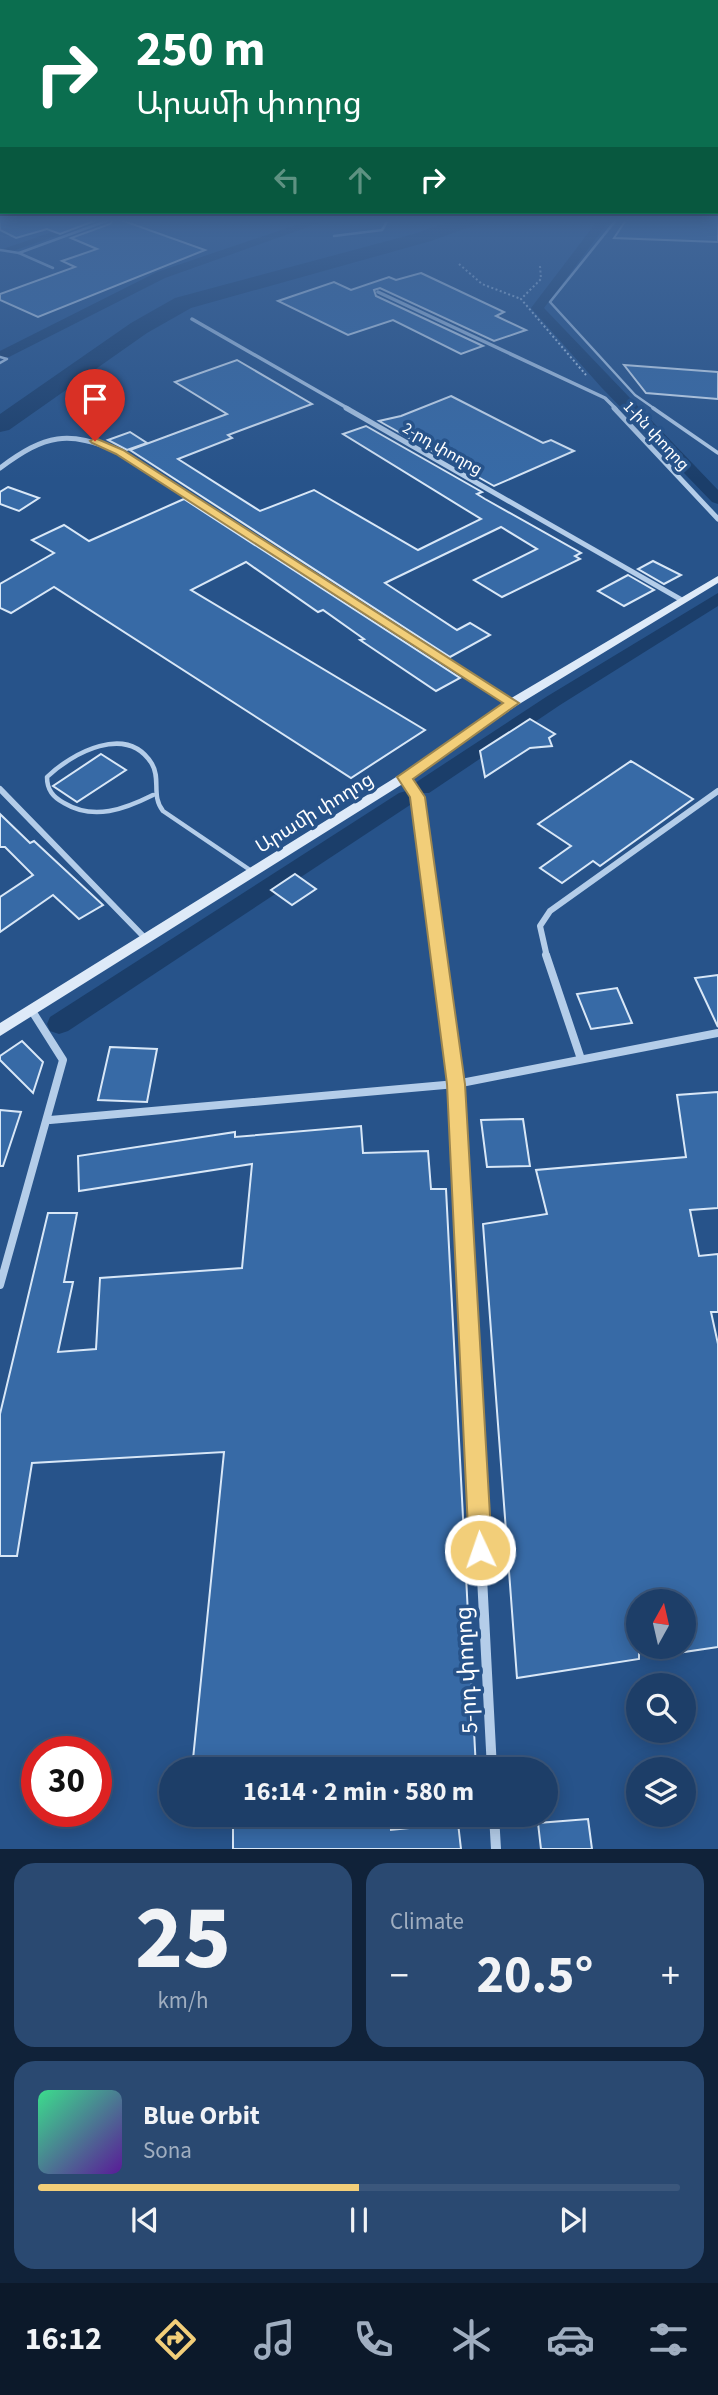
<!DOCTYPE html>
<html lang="en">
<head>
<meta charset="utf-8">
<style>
	:root { --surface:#1d3e68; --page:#2a4971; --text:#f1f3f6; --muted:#a0aec0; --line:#3b577c; --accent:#f2ce79 }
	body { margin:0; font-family:"Source Sans 3","Noto Sans Armenian",sans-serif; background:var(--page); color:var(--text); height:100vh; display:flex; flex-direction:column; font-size:26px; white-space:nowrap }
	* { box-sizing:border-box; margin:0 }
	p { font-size:23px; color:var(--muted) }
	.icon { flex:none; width:38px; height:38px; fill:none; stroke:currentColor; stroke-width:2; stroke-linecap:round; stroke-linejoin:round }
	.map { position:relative; height:1849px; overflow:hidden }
	.drawer { display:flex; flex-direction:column; gap:14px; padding:14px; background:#102239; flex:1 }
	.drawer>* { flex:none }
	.banner { position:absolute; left:0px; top:0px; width:719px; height:214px; box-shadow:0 4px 18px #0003,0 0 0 2px var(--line); background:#0b6e4f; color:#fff; overflow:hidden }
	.needle { width:46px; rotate:8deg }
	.controls { position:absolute; left:626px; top:1589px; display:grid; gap:14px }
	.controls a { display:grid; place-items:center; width:70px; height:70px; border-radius:50%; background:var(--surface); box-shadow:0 4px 18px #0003,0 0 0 2px var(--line); font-size:35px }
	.speed { position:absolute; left:21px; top:1736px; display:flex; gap:14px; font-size:35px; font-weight:700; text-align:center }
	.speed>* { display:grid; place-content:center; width:91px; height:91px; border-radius:50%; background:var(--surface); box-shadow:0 4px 18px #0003,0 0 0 2px var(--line); line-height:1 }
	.speed .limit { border:10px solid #d22; background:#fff; color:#111 }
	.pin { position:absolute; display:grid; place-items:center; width:60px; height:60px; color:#fff; margin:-72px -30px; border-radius:50% 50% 50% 0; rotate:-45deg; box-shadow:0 0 7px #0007 }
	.pin .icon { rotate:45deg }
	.me { position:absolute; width:77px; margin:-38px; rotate:357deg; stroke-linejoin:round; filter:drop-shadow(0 0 5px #0008) }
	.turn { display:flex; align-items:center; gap:24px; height:147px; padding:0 21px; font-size:32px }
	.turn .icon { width:91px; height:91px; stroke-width:2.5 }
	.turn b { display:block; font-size:49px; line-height:60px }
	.lanes { display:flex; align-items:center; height:66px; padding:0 21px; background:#0003; justify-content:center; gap:35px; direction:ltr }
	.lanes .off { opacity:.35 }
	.big { font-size:52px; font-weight:700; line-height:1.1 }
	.drawer .widget { flex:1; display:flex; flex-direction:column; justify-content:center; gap:10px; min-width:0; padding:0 24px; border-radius:21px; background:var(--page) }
	.drawer .dial { align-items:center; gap:0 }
	.dial b { font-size:91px; line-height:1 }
	.song { display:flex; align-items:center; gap:21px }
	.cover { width:84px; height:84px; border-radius:10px; background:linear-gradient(135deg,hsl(150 70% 55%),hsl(270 70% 35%)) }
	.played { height:7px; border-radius:4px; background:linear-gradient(90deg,var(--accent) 50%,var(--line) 50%) }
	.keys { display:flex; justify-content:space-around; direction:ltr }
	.heat { display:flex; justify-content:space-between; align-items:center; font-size:38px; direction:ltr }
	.drawer .tiles { flex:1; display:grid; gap:14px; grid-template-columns:1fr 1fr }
	.widget:last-child { grid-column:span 2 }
	.trip { position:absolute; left:159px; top:1757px; width:399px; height:70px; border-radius:35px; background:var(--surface); box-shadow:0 4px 18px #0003,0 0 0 2px var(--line); font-weight:700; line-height:70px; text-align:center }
	.menu { display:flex; height:112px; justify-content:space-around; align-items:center; background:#0c192a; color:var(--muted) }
	.menu .icon { width:49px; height:49px }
	.menu .selected { color:var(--accent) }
	.menu b { font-size:32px; color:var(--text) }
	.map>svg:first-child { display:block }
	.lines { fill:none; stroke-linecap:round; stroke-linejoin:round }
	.canal { fill:#1b3e6a; fill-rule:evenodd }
	.river { fill:#1b3e6a; fill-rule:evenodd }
	.building { fill:#376aa6; stroke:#d8e7f7; stroke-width:2 }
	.path { stroke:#b4cde9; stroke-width:2; stroke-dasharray:2 2.5; stroke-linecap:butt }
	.lane-far2 { stroke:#b4cde9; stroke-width:2.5 }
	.lane-far1 { stroke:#b4cde9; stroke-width:3.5 }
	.lane { stroke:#b4cde9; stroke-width:4.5 }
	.street-far4 { stroke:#b4cde9; stroke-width:3.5 }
	.street-far3 { stroke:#b4cde9; stroke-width:5 }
	.street-far2 { stroke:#b4cde9; stroke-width:6 }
	.street-far1 { stroke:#b4cde9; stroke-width:8 }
	.street { stroke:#b4cde9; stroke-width:10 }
	.secondary { fill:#deeaf8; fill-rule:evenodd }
	.route { fill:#f2ce79; stroke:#9d864f; stroke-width:2 }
	.labels { text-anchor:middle; stroke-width:7; stroke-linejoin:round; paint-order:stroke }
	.far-street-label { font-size:16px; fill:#fff; stroke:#27538a }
	.street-label { font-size:19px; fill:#fff; stroke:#27538a }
	.near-street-label { font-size:23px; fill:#fff; stroke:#27538a }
</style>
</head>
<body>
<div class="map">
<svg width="718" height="1849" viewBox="0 0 718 1849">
	<rect width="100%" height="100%" fill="#27538a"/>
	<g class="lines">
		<g class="canal">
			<path d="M311,220H328L165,278L9,357H0V351L157,272Z"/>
			<path d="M598,220H610L544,308L718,490V504L712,502L601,387L531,308Z"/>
			<path d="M78,223L88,225L13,251L3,249Z"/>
			<path d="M718,593V606L560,705L429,793H415L412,788L415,783L546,697Z"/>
			<path d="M406,791L413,793L416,798L413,803L68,1031L59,1034L50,1031L47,1024L50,1017L399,793Z"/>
		</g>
		<path class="river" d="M453,220H480L478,224L431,241L191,308L147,333L9,430L0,432V414L131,323L175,298L417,233Z"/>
	</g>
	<g class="building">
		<path d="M0,220H97L60,234L47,229L16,238L0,230Z"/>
		<path d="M113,220H121L205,250L38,317L0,300V294L75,267L62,261L97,249L71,238L110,224Z"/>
		<path d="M626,220H718V242L614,238Z"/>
		<path d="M421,273L504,312L496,316L526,330L494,341L380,288L374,290L376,296L483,346L461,354L393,320L348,335L278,301L334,282L351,290L389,277L396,280Z"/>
		<path d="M237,360L312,404L228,435L232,438L178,459L260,511L314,490L418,550L481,519L343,434L366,426L482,492L477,494L485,499L581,553L575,556L580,559L502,597L474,580L537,549L501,527L385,583L457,630L470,623L490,635L450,657L130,450L227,414L175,382Z"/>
		<path d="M624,365L718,372V399L646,393Z"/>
		<path d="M451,396L543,443L551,440L574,451L494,486L379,421L401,416Z"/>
		<path d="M130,432L147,443L127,450L108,440Z"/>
		<path d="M8,487L39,498L19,511L0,504V492Z"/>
		<path d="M184,499L460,678L436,691L360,640L364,639L323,610L318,612L246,562L191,590L425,730L351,778L54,587L11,613L0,608V584L54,553L32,540L64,525L89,541Z"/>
		<path d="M653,561L681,575L664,584L638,569Z"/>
		<path d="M628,575L654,590L624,606L598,591Z"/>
		<path d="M530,719L555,734L549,738L552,746L530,748L485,777L480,751Z"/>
		<path d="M101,754L126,770L77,802L53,786Z"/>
		<path d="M631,761L693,799L600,866L593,861L562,883L540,868L571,846L538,824Z"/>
		<path d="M0,814L30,843L34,841L103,905L79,919L53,895L0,932V897L33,875L5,847H0Z"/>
		<path d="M295,874L316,889L292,905L271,890Z"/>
		<path d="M718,975V1027L695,978Z"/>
		<path d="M617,988L632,1023L591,1029L577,994Z"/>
		<path d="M22,1041L43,1062L33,1093L0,1060V1056Z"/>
		<path d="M110,1047L157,1049L147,1102L98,1100Z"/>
		<path d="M718,1092V1208L690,1210L699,1256L718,1254V1312H711L718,1344V1647L684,1652V1601H639V1659L517,1678L483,1224L547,1214L536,1170L686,1157L677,1095Z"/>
		<path d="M0,1110L21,1112L3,1166H0Z"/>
		<path d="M523,1119L530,1166L487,1167L481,1120Z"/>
		<path d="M361,1126L363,1153L428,1151L431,1189H446L476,1769H192L224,1452L32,1463L17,1556H0V1414L48,1213H77L64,1282H73L58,1352L96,1349L100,1278L242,1268L252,1164L79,1191L78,1156L235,1132V1137Z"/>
		<path d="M233,1815H330L331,1820L390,1815L391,1830L458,1823L461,1849H233Z"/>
		<path d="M588,1819L592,1849H541L538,1823Z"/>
	</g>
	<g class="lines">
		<g class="path">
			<path d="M459,264L482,284L521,299"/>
			<path d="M540,266L541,279L521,299L586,375"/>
		</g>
		<g class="lane-far2">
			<path d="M616,220L550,302L635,395L655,409"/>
			<path d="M334,236L382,230L388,220"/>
			<path d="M0,250L19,253L53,268"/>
			<path d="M19,253L109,220"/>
			<path d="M0,357L7,359L0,363"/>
		</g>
		<path class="lane-far1" d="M653,408L718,453"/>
		<path class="lane" d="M153,795C125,809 94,821 64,803C53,797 47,790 47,777C72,753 127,723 152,764C161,779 151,796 163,811L253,872"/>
		<g class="street-far4">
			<path d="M378,292L605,398L616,409"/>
			<path d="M192,319L349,409"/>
		</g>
		<g class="street-far3">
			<path d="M346,408L680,599"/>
			<path d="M614,408L718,519"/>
			<path d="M0,468C46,434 67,430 120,452L429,650"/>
		</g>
		<g class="street-far2">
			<path d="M426,648L512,703"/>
			<path d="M405,777L417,797L439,957"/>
			<path d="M0,789L145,938"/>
			<path d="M547,957L540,926L550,911L718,791"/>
		</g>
		<g class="street-far1">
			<path d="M438,955L456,1084L470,1349"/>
			<path d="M546,955L581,1059"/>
			<path d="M50,1120L456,1084L718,1033"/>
			<path d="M0,1285L63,1060L32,1011"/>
		</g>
		<g class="street">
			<path d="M470,1347L492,1769"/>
			<path d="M494,1815L496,1849"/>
		</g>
		<path class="secondary" d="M718,576V583L516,706L409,780L0,1036V1023L401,774L508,700Z"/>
	</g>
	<linearGradient id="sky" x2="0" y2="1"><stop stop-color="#152e4c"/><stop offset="0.46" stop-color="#416698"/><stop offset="1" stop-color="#416698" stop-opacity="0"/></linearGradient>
	<rect width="718" height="479" fill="url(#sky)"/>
	<path class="route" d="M95,438L123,450L519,703L413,779L425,797L465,1084L492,1550L489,1558L480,1561L472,1558L469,1550L447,1084L410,797L397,777L503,703L116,454L92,443L90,441Z"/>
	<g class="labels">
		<g class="far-street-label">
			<text transform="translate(657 435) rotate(47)" y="6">1-ին փողոց</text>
			<text transform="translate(443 448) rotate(30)" y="6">2-րդ փողոց</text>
		</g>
		<g class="street-label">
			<text transform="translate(314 812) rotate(-32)" y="7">Արամի փողոց</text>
		</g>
		<g class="near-street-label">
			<text transform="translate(466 1670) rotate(-93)" y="8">5-րդ փողոց</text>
		</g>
	</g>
</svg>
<div class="controls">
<a><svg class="needle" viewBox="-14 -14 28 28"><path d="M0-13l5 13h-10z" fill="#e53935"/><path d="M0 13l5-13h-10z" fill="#a0aec0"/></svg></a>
<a><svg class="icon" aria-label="search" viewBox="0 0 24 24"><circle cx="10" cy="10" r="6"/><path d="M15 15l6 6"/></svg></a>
<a><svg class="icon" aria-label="layers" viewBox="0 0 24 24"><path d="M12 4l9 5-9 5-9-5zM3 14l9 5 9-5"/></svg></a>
</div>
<div class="speed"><div class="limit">30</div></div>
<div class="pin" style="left:95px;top:441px;background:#d93025"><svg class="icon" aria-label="arrive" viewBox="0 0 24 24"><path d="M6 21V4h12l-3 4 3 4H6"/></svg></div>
<svg class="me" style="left:480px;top:1550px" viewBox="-20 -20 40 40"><circle r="17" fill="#f2ce79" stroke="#fff" stroke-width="3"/><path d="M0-11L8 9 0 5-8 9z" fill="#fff"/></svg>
<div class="trip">16:14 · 2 min · 580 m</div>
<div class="banner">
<div class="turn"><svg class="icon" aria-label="right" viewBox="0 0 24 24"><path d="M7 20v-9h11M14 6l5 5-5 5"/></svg><div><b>250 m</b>Արամի փողոց</div></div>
<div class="lanes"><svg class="icon off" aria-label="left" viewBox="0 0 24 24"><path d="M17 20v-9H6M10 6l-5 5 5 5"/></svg><svg class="icon off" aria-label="ahead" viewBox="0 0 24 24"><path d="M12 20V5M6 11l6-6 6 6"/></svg><svg class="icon" aria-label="right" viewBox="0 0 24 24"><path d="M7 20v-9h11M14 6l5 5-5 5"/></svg></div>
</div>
</div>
<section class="drawer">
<div class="tiles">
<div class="widget dial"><b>25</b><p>km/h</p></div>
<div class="widget"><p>Climate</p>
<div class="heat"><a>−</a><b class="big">20.5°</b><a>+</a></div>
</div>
<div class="widget">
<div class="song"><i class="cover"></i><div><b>Blue Orbit</b><p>Sona</p></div></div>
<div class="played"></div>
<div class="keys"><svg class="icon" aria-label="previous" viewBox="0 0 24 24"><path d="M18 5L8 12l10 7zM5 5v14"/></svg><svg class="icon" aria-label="pause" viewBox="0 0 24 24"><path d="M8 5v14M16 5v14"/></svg><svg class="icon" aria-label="next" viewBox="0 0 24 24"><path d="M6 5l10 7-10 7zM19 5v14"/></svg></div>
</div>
</div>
</section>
<nav class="menu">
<b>16:12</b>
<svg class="icon selected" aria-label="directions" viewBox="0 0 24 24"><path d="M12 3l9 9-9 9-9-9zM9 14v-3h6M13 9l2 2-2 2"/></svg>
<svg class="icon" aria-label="music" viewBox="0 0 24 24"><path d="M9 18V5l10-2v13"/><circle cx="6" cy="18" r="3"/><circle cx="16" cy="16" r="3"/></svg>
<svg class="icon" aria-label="phone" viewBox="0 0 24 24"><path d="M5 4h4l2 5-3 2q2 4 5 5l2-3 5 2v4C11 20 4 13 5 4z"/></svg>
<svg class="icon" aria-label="climate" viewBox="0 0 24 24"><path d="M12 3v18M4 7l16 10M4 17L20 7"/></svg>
<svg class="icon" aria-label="car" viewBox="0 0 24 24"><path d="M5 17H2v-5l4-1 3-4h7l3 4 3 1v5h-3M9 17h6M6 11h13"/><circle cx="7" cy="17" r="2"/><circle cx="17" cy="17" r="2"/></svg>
<svg class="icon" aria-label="filters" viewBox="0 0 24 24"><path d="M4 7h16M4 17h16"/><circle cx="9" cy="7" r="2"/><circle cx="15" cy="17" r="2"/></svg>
</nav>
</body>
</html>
